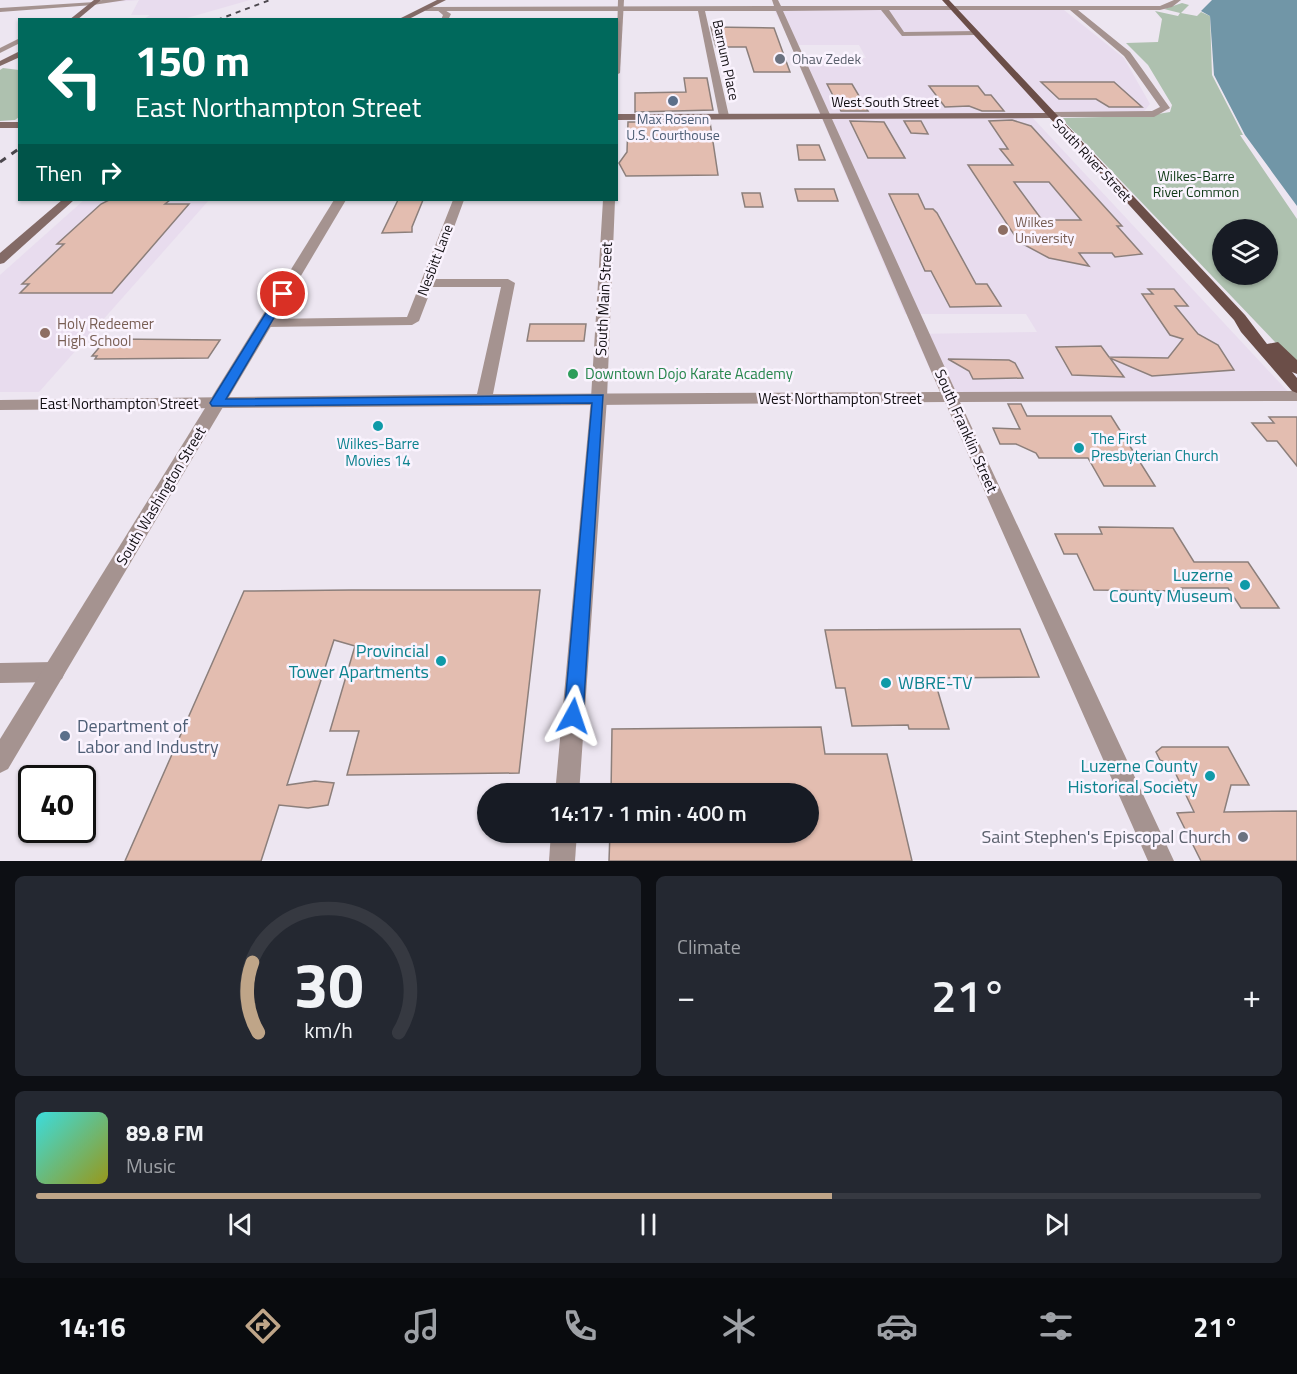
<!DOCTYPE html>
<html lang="en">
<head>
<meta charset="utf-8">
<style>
	:root { --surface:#171b24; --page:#242831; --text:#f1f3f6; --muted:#9ea1a6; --line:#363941; --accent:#bfa588 }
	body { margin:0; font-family:"Titillium Web",sans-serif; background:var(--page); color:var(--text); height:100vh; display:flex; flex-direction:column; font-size:22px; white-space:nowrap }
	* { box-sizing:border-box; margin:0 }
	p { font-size:20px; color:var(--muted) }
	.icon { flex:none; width:33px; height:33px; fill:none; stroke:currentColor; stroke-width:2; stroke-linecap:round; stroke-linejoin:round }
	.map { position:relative; height:861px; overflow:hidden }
	.sheet { display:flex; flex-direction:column; gap:15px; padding:15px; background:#0d0f14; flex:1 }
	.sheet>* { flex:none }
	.top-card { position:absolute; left:18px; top:18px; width:600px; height:183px; border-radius:0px; box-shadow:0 2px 4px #0004; background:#00695c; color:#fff; overflow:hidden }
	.buttons { position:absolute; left:1212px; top:219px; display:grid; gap:12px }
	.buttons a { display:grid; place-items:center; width:66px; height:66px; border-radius:50%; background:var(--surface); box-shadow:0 2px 4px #0004; font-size:30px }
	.speed { position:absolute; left:18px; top:765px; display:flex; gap:12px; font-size:30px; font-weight:700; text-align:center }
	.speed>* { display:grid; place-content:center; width:78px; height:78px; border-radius:50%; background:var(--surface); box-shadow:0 2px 4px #0004; line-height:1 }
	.speed .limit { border:3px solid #111; border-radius:9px; background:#fff; color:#111 }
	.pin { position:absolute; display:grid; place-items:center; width:51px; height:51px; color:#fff; margin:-26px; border:3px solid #fff; border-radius:50%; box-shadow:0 2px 6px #0007 }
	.me { position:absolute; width:66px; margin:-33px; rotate:5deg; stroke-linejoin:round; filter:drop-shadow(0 0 4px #0008) }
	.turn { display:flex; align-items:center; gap:21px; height:126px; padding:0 18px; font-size:27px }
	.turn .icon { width:78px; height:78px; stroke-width:2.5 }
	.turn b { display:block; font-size:42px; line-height:51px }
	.then { display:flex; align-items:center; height:57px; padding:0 18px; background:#0003; gap:12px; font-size:22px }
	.big { font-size:45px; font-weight:600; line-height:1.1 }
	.sheet .tile { flex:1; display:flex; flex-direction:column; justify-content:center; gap:9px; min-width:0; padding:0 21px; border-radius:9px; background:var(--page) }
	.sheet .dial { align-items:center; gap:0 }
	.dial svg { height:156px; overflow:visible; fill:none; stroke:var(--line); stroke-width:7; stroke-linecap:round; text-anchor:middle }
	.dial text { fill:var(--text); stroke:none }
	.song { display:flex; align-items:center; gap:18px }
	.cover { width:72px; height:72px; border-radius:9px; background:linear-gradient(135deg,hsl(180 70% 55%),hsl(60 70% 35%)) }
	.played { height:6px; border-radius:3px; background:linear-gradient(90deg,var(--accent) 65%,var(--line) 65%) }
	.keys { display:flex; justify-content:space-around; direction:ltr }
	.heat { display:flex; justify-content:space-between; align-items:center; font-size:33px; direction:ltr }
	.sheet .tiles { flex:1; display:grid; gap:15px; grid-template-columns:1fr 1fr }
	.tile:last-child { grid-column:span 2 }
	.trip { position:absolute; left:477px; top:783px; width:342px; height:60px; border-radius:30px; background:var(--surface); box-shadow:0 2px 4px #0004; font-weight:600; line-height:60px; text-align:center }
	.dock { display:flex; height:96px; justify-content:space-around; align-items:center; background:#090b0e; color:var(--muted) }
	.dock .icon { width:42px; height:42px }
	.dock .selected { color:var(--accent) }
	.dock b { font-size:27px; color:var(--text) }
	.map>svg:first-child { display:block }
	.built { fill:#e8dcee }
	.green { fill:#aec1af; fill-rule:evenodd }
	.water { fill:#7196a7 }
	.building { fill:#e3bdb0; stroke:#8c7f7b; stroke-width:1.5; fill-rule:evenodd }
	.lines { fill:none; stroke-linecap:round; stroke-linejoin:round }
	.minor { fill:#a59390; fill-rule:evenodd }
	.tertiary { fill:#a59390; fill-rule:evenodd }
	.secondary { fill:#836a66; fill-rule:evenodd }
	.primary { fill:#6b4e48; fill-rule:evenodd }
	.rail-far1 { stroke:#4b474d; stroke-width:2; stroke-dasharray:5 5; stroke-linecap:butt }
	.rail { stroke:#4b474d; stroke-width:3; stroke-dasharray:7 7; stroke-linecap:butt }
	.route { fill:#1a73e8; stroke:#114b97; stroke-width:1.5 }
	.worship-dot { fill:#6b7280; stroke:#faf3fe; stroke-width:2 }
	.service-dot { fill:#5c6f8a; stroke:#faf3fe; stroke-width:2 }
	.education-dot { fill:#8d6e63; stroke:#faf3fe; stroke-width:2 }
	.leisure-dot { fill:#2e9e5b; stroke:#faf3fe; stroke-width:2 }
	.culture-dot { fill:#0f9aa8; stroke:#faf3fe; stroke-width:2 }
	.labels { text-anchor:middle; stroke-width:5; stroke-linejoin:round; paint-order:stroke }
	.far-worship-label { font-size:14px; fill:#5b616d; stroke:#faf3fe; text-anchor:start }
	.far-street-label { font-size:14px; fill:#110e12; stroke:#faf3fe }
	.far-service-label { font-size:14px; fill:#4e5e75; stroke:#faf3fe }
	.far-park-label { font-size:14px; fill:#0f3a16; stroke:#faf3fe }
	.far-education-label { font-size:14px; fill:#785e54; stroke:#faf3fe; text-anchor:start }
	.street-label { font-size:15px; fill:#110e12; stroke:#faf3fe }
	.education-label { font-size:15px; fill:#785e54; stroke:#faf3fe; text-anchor:start }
	.leisure-label { font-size:15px; fill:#27864d; stroke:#faf3fe; text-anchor:start }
	.culture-label { font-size:15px; fill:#0d838f; stroke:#faf3fe; text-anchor:start }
	.near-culture-label { font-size:18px; fill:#0d838f; stroke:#faf3fe; text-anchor:end }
	.near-service-label { font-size:18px; fill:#4e5e75; stroke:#faf3fe; text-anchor:start }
	.near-worship-label { font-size:18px; fill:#5b616d; stroke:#faf3fe; text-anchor:end }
</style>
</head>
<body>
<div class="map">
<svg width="1297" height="861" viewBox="0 0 1297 861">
	<rect width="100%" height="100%" fill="#ede6f1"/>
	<g class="built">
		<path d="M109,0H250L180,20L144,19L150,15H131L139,0L106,3Z"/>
		<path d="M774,10H1064L1124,58L1150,104L1140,116H1031L1294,398L942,396L914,334L1037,332L1026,314H905L796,58H866L859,45H792Z"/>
		<path d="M84,200H209L39,392H0V275Z"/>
	</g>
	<g class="green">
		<path d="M1182,3L1189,5L1181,13L1197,16L1201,12L1210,16L1212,75L1243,135H1240L1297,219V365L1061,118L1146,116L1170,112L1172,105L1148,65L1126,43L1158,42L1162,19L1155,11L1178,16L1180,13L1164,9ZM1222,230H1268V274H1222Z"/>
		<path d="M3,68L19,70V117L15,120L0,121V70Z"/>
	</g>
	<path class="water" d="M1212,0H1297V206L1245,135L1214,75L1210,16L1201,11Z"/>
	<g class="building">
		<path d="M711,27L774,28L790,72H754L746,47H716Z"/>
		<path d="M684,78H707L713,110L635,112V93L686,92Z"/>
		<path d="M1041,82H1114L1142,107H1109L1096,99H1059Z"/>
		<path d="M827,84H852L868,111H841Z"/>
		<path d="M929,86H978L985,95H991L1004,111H982L969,106L945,107Z"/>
		<path d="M1012,120L1031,126L1122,226H1117L1142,254L1115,257L1112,253H1079L1089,266L1049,258L1019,242L968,165H1013L1000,149H1008L989,121ZM1014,182H1049L1081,220H1042Z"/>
		<path d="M850,121L884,122L905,158H868Z"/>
		<path d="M904,121H921L928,134L911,133Z"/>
		<path d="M628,122H710L718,175L626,176L619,163L627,152Z"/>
		<path d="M797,145H819L825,160H799Z"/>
		<path d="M795,189H834L838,201H798Z"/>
		<path d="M742,193H760L763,207H745Z"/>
		<path d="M889,194H918L925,209H933L937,213L976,284H987L1001,306L950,307L931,271H925Z"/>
		<path d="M109,200H170L165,204H189L112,293H20L29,284H22L64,244H57L101,204Z"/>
		<path d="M398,200H423L412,227V232L382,233Z"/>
		<path d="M1148,289H1174L1188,306H1175L1198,334L1218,345L1234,370L1152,376L1110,358L1124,377L1072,375L1056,347L1101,346L1109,357L1168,358L1183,339L1170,335L1142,294H1153Z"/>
		<path d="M530,324H586L584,341H527Z"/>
		<path d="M113,339L220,340L208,358L95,359L97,356H92L103,343H110Z"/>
		<path d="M948,359L1009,360L1015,363L1023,378L973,379L969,371Z"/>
		<path d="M1008,404H1021L1027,416H1111L1155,486H1104L1088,458H1039L1036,453L1016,444H1000L993,428L1020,429Z"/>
		<path d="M1269,417H1297V466L1277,441H1267L1252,423H1274Z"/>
		<path d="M1099,527L1173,528L1194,562H1248L1279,608H1241L1228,588H1181L1183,591L1094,590L1077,554H1064L1055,534H1102Z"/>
		<path d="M351,590H540L519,773L347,775L359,731H330L355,646L334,640L287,785L315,781L334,783L328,805L308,808L279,805L261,861H125L244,591Z"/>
		<path d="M1020,629L1039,677L934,678L949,729H909L908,725L852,726L845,688H836L825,630Z"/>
		<path d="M821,727L825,754H887L912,861H609L610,832H808V794H611L612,729Z"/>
		<path d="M1162,747H1228L1249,785H1231L1224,812L1297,811V861H1201L1177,813L1194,812L1172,766L1160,760L1156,752Z"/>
	</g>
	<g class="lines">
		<g class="minor">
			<path d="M772,0H778L781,6H1160L1174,0H1181L1172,7L1160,10H1078L1130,52L1170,108L1154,117H1048L1046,115L1051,112L1152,111L1160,107L1124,56L1070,10H889L904,32L976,31L980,33L976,35L902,36L881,10L783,11L956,392L1297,391V401L960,402L1174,861H1148L945,402L0,410V400L477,394L501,287H432L419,321L412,325L265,327L258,323L265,319L407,317L453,200H464L435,279H508L515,283L493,394L940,392L776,11H705L729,116L724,119L719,116L698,11H426L422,9L426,7L774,6Z"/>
			<path d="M95,2L93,5L0,12V8Z"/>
			<path d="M20,38V43L0,53V48Z"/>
			<path d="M54,662L62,665L65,672L62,679L54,682L0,683V663Z"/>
		</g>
		<g class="tertiary">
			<path d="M102,0H126L93,5L90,3Z"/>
			<path d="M618,0H624L620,73L616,75Z"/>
			<path d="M440,7L451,14L448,20H441L443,15L436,9Z"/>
			<path d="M334,200H346L8,769L0,773V739Z"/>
			<path d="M603,200H615L607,398L579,794H555L591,398Z"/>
			<path d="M551,832H577L575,861H549Z"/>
		</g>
		<g class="secondary">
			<path d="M94,0H101L77,20H69Z"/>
			<path d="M437,0H446L407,20H397Z"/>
			<path d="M20,51V57L0,66V61Z"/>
			<path d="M1054,113L1056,115L1051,118L616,120V114Z"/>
			<rect x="0" y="122" width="20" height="6"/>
			<path d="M62,200H74L4,263L0,264V253Z"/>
		</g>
		<path class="primary" d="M942,0H949L1245,315L1267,344L1278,342L1297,360V374L1292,372L1297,378V393L1292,391L1241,332L1234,320Z"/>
		<path class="rail-far1" d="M217,20L270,0"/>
		<path class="rail" d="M0,162L20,148"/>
	</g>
	<path class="route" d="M279,292L288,294L226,399L603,395L583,716L580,722L573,725L567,722L564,716L592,403L212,406L210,403Z"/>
	<g class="worship-dot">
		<circle cx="780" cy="59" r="6"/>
		<circle cx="1243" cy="837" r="6"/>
	</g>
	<g class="service-dot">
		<circle cx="673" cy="101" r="6"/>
		<circle cx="65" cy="736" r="6"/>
	</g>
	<g class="education-dot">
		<circle cx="1003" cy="230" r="6"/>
		<circle cx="45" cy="333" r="6"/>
	</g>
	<circle class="leisure-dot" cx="573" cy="374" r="6"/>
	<g class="culture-dot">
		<circle cx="378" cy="426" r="6"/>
		<circle cx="1079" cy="448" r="6"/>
		<circle cx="1245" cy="585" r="6"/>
		<circle cx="441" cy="661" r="6"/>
		<circle cx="886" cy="683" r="6"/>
		<circle cx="1210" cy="776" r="6"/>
	</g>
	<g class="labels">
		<g class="far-worship-label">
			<text x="792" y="64">Ohav Zedek</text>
		</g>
		<g class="far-street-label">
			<text transform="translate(726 60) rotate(78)" y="5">Barnum Place</text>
			<text x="885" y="107">West South Street</text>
			<text transform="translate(1092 160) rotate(47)" y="5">South River Street</text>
			<text transform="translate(435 260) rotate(-69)" y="5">Nesbitt Lane</text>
		</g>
		<g class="far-service-label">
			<text x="673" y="124">Max Rosenn<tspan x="673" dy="16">U.S. Courthouse</tspan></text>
		</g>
		<g class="far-park-label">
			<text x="1196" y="181">Wilkes-Barre<tspan x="1196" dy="16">River Common</tspan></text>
		</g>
		<g class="far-education-label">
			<text x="1015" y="227">Wilkes<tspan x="1015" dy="16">University</tspan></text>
		</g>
		<g class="street-label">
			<text transform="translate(604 299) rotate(-87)" y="5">South Main Street</text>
			<text x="840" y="404">West Northampton Street</text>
			<text x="119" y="409">East Northampton Street</text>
			<text transform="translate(966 431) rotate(66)" y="5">South Franklin Street</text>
			<text transform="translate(161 496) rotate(-59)" y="5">South Washington Street</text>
		</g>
		<g class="education-label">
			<text x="57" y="329">Holy Redeemer<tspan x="57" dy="17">High School</tspan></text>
		</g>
		<g class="leisure-label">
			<text x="585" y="379">Downtown Dojo Karate Academy</text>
		</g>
		<g class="culture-label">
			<text x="1091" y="444">The First<tspan x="1091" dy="17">Presbyterian Church</tspan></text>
			<text x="378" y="449" text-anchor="middle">Wilkes-Barre<tspan x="378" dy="17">Movies 14</tspan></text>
		</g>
		<g class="near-culture-label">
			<text x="1233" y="581">Luzerne<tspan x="1233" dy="21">County Museum</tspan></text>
			<text x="429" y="657">Provincial<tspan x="429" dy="21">Tower Apartments</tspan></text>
			<text x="898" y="689" text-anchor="start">WBRE-TV</text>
			<text x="1198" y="772">Luzerne County<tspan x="1198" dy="21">Historical Society</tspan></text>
		</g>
		<g class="near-service-label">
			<text x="77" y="732">Department of<tspan x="77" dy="21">Labor and Industry</tspan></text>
		</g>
		<g class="near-worship-label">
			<text x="1231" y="843">Saint Stephen's Episcopal Church</text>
		</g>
	</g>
</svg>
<div class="buttons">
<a><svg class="icon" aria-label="layers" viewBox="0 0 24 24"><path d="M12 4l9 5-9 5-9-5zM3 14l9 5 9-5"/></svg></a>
</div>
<div class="speed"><div class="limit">40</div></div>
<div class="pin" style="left:283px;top:294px;background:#d93025"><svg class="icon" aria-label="arrive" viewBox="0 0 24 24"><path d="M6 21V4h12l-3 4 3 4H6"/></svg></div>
<svg class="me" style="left:573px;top:716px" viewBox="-20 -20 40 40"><path d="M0-17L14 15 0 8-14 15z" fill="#1a73e8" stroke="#fff" stroke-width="4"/></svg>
<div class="trip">14:17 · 1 min · 400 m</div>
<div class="top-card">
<div class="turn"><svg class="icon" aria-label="left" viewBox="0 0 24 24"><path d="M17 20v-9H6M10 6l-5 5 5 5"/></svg><div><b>150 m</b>East Northampton Street</div></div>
<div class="then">Then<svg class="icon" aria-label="right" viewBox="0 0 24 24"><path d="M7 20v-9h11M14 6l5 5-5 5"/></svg></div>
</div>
</div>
<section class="sheet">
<div class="tiles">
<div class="tile dial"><svg viewBox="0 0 100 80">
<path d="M14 69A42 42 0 1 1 86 69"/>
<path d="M14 69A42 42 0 0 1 11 33" stroke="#bfa588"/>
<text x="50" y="56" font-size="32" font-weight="700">30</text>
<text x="50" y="72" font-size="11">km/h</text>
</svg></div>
<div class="tile"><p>Climate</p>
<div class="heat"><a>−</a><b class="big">21°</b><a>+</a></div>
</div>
<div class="tile">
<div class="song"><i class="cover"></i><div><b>89.8 FM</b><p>Music</p></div></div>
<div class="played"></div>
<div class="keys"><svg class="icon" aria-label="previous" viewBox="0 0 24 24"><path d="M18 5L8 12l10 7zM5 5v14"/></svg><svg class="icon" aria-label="pause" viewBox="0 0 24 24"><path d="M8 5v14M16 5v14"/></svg><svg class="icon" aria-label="next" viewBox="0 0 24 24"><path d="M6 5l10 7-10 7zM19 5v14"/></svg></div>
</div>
</div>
</section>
<nav class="dock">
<b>14:16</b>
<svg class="icon selected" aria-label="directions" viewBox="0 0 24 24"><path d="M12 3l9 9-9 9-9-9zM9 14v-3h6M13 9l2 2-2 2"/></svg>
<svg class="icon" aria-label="music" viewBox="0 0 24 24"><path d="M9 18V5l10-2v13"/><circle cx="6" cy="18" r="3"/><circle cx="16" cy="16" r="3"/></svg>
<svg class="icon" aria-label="phone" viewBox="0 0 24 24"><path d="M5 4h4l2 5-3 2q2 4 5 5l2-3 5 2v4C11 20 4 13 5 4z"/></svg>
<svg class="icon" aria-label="climate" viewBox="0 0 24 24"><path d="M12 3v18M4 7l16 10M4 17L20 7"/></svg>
<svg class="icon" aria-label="car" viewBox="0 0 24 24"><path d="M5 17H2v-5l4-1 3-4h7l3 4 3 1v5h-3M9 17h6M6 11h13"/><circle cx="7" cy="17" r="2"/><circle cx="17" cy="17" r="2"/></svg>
<svg class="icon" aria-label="filters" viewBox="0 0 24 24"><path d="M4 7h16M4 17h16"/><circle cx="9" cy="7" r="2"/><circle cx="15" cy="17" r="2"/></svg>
<b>21°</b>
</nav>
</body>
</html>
